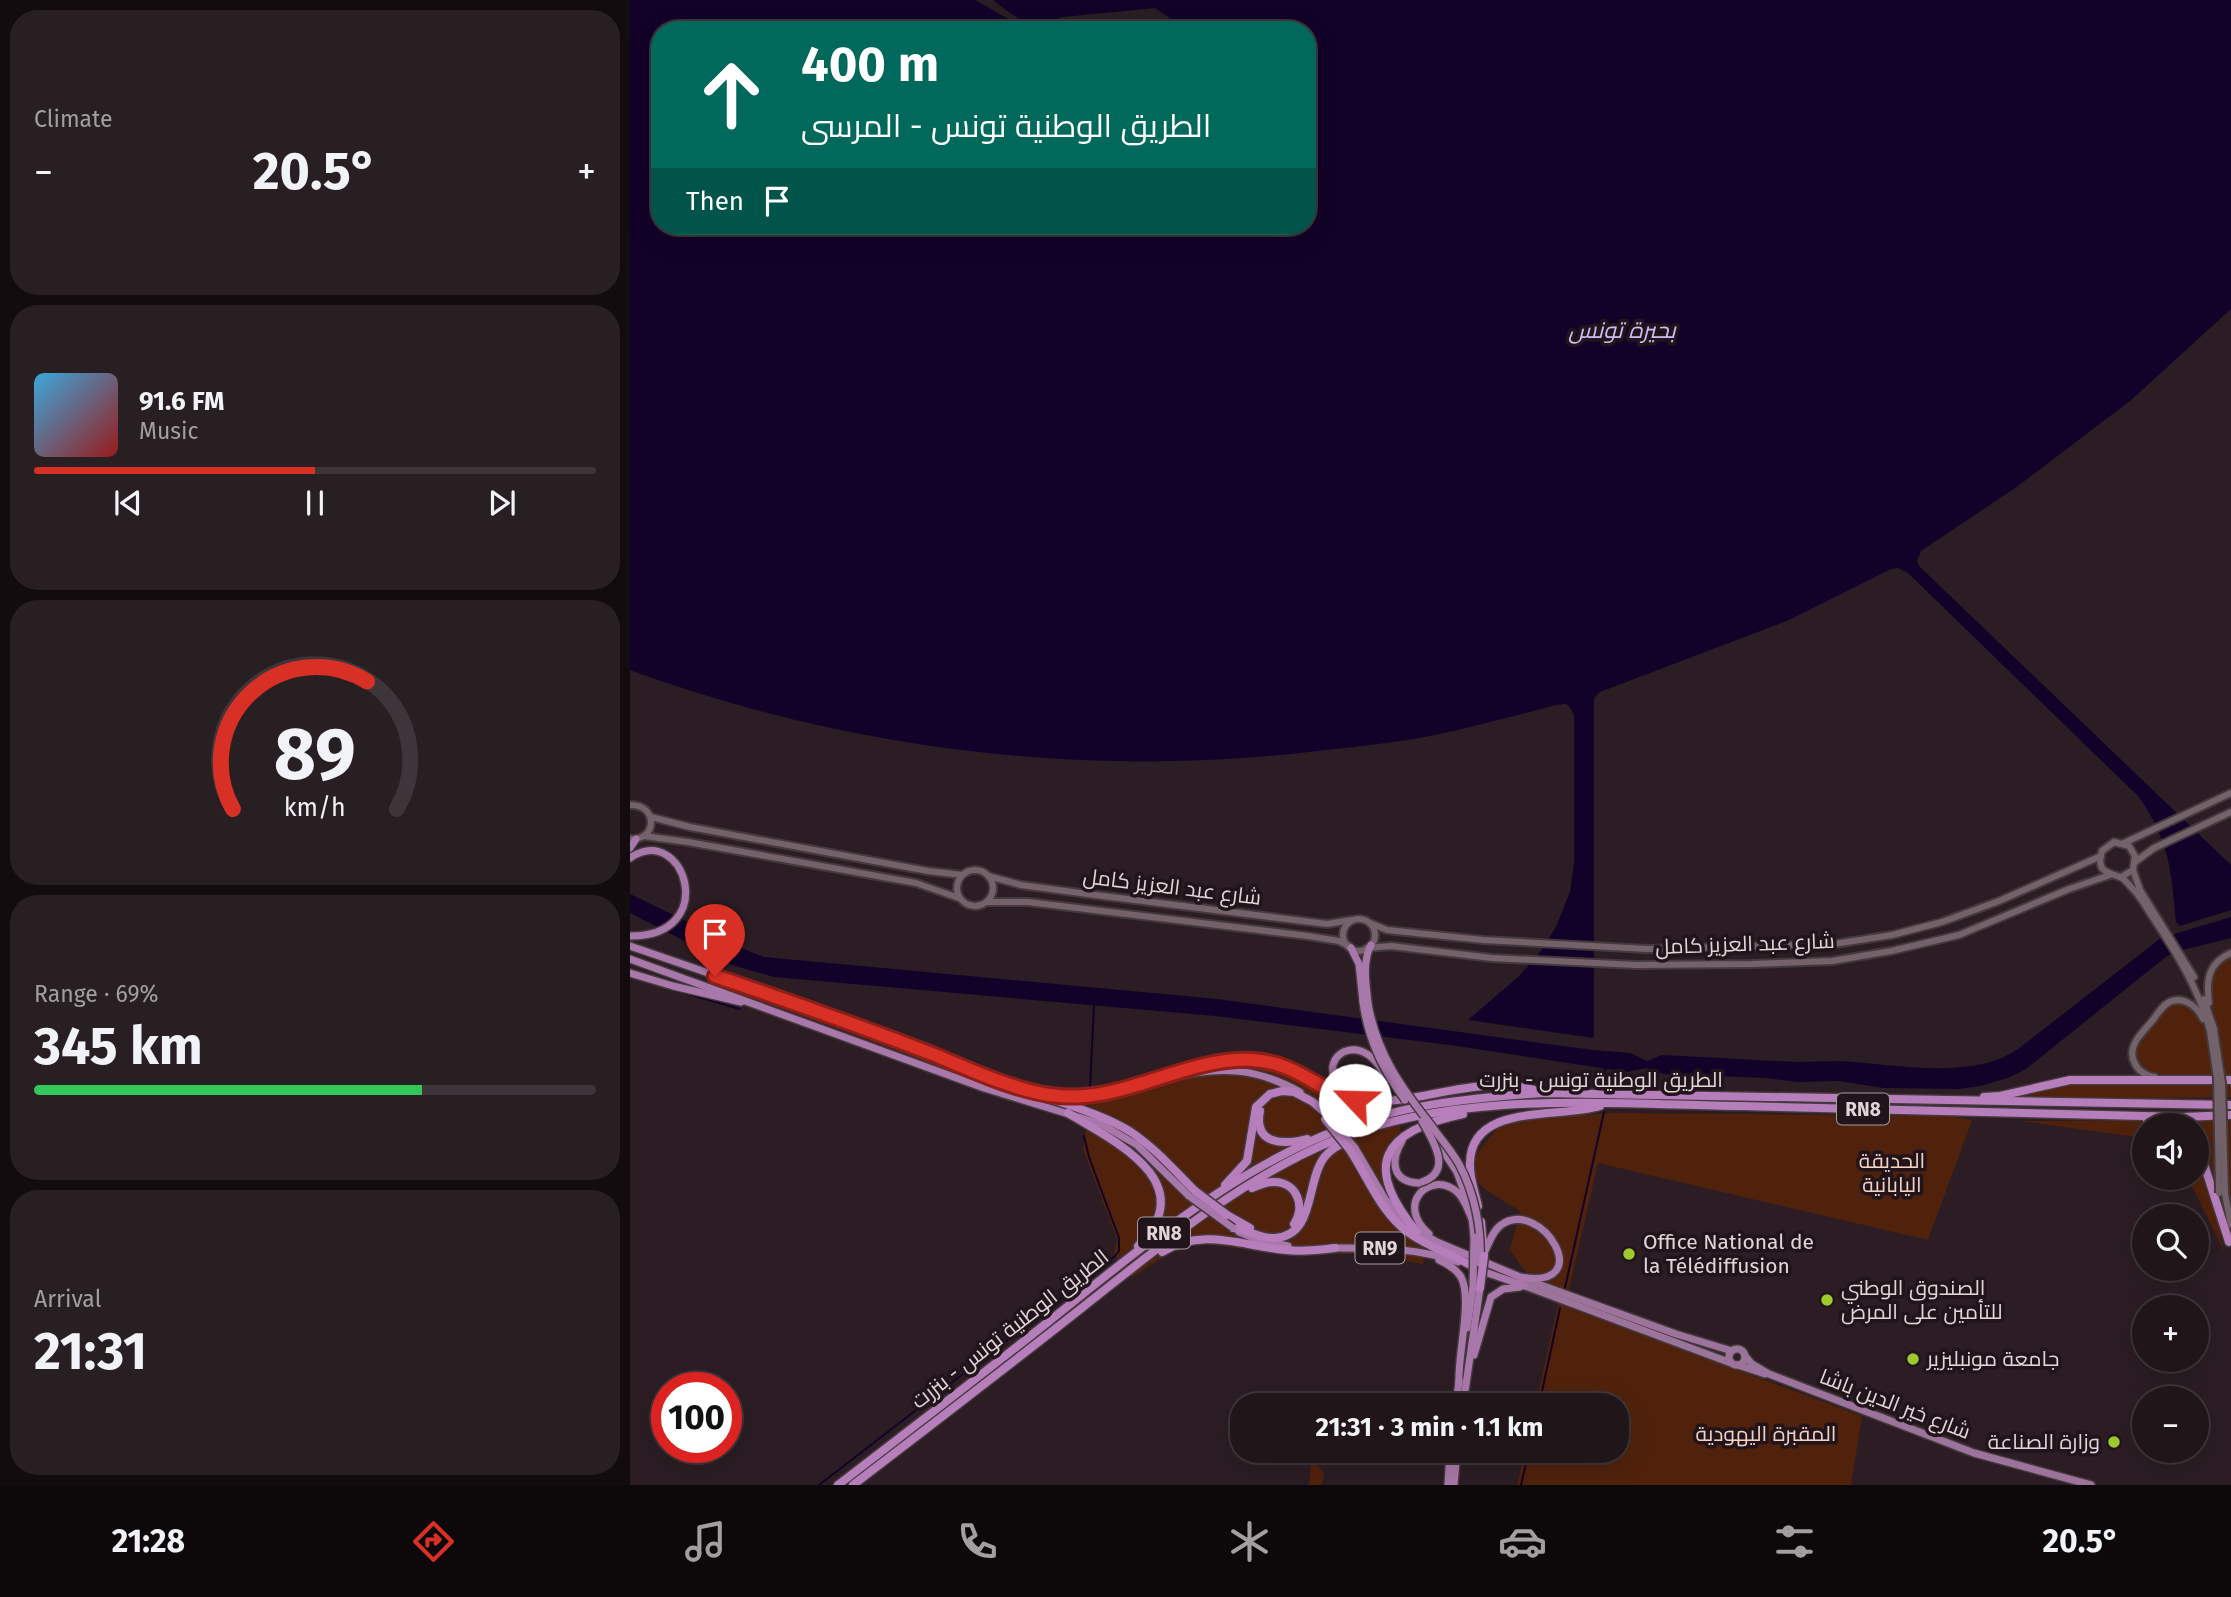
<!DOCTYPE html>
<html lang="en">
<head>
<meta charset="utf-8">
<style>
	:root { --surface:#20161a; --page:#281f23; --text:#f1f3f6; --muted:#a29fa2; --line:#3d3539; --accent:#d93025 }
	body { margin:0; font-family:"Fira Sans",Cairo,sans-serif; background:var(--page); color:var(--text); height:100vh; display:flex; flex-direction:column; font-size:26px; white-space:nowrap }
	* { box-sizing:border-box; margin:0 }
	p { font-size:23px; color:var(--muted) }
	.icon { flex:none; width:38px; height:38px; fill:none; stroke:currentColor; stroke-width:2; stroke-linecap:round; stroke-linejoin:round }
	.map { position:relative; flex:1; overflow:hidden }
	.details { display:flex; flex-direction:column; gap:10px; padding:10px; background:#120c0e; width:630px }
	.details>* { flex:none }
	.hud { position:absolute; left:21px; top:21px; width:665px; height:214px; border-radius:28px; box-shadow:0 7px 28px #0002,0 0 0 2px var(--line); background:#00695c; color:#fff; overflow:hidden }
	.buttons { position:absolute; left:1502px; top:1113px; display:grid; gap:14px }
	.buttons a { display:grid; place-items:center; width:77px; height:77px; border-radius:50%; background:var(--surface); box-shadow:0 7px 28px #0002,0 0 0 2px var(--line); font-size:35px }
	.speed { position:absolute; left:21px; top:1372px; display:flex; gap:14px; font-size:35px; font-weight:700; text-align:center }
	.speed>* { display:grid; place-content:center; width:91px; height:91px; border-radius:50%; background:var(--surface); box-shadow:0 7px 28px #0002,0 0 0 2px var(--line); line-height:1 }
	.speed .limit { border:10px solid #d22; background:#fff; color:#111 }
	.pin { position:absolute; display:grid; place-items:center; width:60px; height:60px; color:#fff; margin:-72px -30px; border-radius:50% 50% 50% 0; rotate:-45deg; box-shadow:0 0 7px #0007 }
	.pin .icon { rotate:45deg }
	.me { position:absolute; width:77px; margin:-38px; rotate:294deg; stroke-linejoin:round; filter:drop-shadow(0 0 5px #0008) }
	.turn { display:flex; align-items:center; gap:24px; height:147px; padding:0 35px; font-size:32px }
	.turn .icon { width:91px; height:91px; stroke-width:2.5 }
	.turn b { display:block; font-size:49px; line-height:60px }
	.then { display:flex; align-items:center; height:66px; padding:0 35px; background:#0003; gap:14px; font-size:26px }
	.big { font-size:52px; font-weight:700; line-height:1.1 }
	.details .card { flex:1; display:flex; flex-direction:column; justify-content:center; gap:10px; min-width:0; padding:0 24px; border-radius:28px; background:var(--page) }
	.details .dial { align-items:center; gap:0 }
	.dial svg { height:182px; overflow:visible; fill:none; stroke:var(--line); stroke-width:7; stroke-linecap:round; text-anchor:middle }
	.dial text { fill:var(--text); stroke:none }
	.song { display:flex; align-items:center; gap:21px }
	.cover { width:84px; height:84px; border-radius:10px; background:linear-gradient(135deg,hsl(200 70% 55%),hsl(0 70% 35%)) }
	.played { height:7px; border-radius:4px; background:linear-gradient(90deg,var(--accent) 50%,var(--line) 50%) }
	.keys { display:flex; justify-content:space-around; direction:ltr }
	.heat { display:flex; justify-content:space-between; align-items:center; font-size:38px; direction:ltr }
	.charge { height:10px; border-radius:5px; background:linear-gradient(90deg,#34c759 69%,var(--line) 0) }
	.trip { position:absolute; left:600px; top:1393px; width:399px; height:70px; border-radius:28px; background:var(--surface); box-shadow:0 7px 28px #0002,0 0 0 2px var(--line); font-weight:700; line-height:70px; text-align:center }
	.menu { display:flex; height:112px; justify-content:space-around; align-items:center; background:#0d090a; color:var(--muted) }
	.menu .icon { width:49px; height:49px }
	.menu .current { color:var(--accent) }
	.menu b { font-size:32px; color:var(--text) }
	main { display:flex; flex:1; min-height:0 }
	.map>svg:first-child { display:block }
	.green { fill:#50220c }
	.water { fill:#120229 }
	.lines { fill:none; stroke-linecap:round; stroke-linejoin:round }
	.stream { stroke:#120229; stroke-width:2 }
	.secondary-casing { stroke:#44393d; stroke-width:10 }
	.primary-casing { stroke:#44393d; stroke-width:10 }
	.trunk-casing { stroke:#44393d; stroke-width:10 }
	.motorway-casing { stroke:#44393d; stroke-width:11 }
	.secondary { stroke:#74626a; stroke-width:6 }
	.primary { stroke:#9c739a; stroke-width:7 }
	.trunk { stroke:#a978aa; stroke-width:7 }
	.motorway { stroke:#b67eba; stroke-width:8 }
	.secondary-bridge-casing { stroke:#44393d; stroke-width:10; stroke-linecap:butt }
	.trunk-bridge-casing { stroke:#44393d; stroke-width:10; stroke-linecap:butt }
	.motorway-bridge-casing { stroke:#44393d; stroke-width:11; stroke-linecap:butt }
	.secondary-bridge { stroke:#74626a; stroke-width:6 }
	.trunk-bridge { stroke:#a978aa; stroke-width:7 }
	.motorway-bridge { stroke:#b67eba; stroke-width:8 }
	.route-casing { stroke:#8d1f18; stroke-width:18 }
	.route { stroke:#d93025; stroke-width:12 }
	.poi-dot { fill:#9eca2e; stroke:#21141a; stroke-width:2.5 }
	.labels { text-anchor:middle; stroke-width:7; stroke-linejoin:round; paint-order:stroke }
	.shield { fill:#21141a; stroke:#a79ca0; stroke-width:2 }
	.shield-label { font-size:19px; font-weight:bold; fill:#e0d6da }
	.street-label { font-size:21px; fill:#e0d6da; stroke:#21141a }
	.park-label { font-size:21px; fill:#f3d2c3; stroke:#21141a }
	.poi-label { font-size:21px; fill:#e0d6da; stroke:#21141a; text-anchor:start }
	.water-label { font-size:23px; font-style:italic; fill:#cdbbf8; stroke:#21141a }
</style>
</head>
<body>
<main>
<section class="details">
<div class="card"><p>Climate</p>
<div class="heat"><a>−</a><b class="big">20.5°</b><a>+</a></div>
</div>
<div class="card">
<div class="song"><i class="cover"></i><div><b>91.6 FM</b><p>Music</p></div></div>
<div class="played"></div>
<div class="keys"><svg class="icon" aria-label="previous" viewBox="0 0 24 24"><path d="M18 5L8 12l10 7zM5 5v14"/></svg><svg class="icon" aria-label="pause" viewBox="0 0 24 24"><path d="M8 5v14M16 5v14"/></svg><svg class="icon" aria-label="next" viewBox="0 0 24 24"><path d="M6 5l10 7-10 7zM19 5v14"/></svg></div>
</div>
<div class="card dial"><svg viewBox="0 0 100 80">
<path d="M14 69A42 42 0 1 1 86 69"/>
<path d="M14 69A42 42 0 0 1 73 13" stroke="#d93025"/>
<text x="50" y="56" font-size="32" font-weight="700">89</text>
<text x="50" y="72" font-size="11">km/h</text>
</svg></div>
<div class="card"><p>Range · 69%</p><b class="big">345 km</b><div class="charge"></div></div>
<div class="card"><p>Arrival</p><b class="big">21:31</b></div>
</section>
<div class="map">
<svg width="1601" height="1485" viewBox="0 0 1601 1485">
	<rect width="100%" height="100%" fill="#2b1d23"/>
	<g class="green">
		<path d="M1601,951V1097L1383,1101L1371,1094L1413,1083L1513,1078L1506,1073L1499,1059L1503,1041L1542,998L1554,997L1567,1002L1575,999C1575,971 1578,966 1601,951Z"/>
		<path d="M636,1060C679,1069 715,1086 759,1093L772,1134C766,1144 756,1157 753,1168C747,1198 779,1227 795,1249L793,1264L736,1254H647L571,1243L544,1250L502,1277L484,1254L487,1239L453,1149L462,1093L499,1085L561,1066Z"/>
		<path d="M981,1113L1319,1116L1342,1120L1298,1240L968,1163L938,1294C906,1282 898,1279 880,1249L890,1211C880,1204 854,1191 848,1182C833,1160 863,1133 877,1120Z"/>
		<path d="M1601,1119V1208L1594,1120Z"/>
		<path d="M1585,1120C1586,1164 1581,1213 1596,1255L1558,1178H1566V1125H1514V1138L1391,1121Z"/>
		<path d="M928,1304L1232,1416L1221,1485H887L895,1451H987V1405H887L889,1399L906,1403Z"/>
		<path d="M685,1462L694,1473L692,1485H679L681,1465Z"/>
	</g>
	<g class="water">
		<path d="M0,0H345L398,30H30V226H677V30H557L525,8L433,17C425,18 420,24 412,25C396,27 375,9 363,0H1601V309L1500,401L1385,488L1291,551L1287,561L1289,566L1601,865V910L1550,926L1546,922C1541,870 1540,842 1509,797L1278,573L1268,568L1261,569L1159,620L970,692L964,698V1038L838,1020L888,977L908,955L926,927L940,892L944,864V716L940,707L936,704C924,704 912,709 900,712C876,718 852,724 828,730C782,741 734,746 687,751C457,779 218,750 0,670Z"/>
		<path d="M0,894L116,950L134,957L587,999L963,1050L1000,1053L1017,1061L1032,1055C1077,1057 1122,1060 1167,1062C1181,1062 1195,1061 1210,1061C1264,1064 1341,1081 1388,1049L1531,938L1601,917V938L1552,950L1537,956L1396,1069L1378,1078L1350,1086L1328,1089L1254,1088L1209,1081L1168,1082L1135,1078L1033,1074L1017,1068L997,1072L820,1045L585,1016L144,977L102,965L0,913Z"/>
	</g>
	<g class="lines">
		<g class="stream">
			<path d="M0,977L12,980"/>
			<path d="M48,991L110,1009"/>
			<path d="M975,1069V1089"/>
			<path d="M460,1088L464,1005"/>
			<path d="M935,1288L974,1112"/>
			<path d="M375,1342L485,1256L489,1251V1238L459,1157L454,1136"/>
			<path d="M357,1355L369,1346"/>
			<path d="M909,1405L930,1308"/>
			<path d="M189,1485L338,1370"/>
			<path d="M891,1485L899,1451"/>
		</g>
		<g class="secondary-casing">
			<g id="secondary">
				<path d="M0,805C28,804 28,841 0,839"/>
				<path d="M21,817L60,827L298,871L332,875"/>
				<path d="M14,836L58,842L286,883L329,898"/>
				<path d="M1494,843L1601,793"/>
				<path d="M1505,862L1524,848L1601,812"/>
				<circle cx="345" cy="888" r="18"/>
				<path d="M1503,870L1510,890L1564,977"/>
				<path d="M358,876L391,885L465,895L697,924L722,920"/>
				<path d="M1491,877L1503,870L1505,856L1499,846L1484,842L1472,851C1466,871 1476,872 1490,877C1494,878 1499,885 1502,888C1511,897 1517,909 1524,919C1548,955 1569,990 1580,1031"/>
				<path d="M357,902H398L678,936L709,941L719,946"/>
				<circle cx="729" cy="935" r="16"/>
				<path d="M740,923L757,930L853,940L1017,949L1204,944L1262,935L1312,922L1369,901L1471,856"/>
				<path d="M737,948L761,946L862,958L1006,965L1122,964L1202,961L1261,951L1329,935L1439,889L1480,875"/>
				<path d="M1574,999L1584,1029"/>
				<path d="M1579,1003C1576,980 1578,963 1601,953"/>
				<path d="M1525,1077C1508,1075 1496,1058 1506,1041C1510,1034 1517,1027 1523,1020C1528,1013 1534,1003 1542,1001C1556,997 1568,1008 1573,1019"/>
				<path d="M1595,1194L1601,1225"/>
			</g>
		</g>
		<g class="primary-casing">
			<g id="primary">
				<path d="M891,1278L1046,1334L1102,1351"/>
				<path d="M895,1286L1101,1363"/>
				<circle cx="1107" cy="1357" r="8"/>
				<path d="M1115,1356L1122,1364L1139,1374L1344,1453L1461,1485"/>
				<path d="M1108,1365L1135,1374"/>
			</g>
		</g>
		<g class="trunk-casing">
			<g id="trunk">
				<path d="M0,848L6,839"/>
				<path d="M0,858C55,821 91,937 0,936"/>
				<path d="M0,946L154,999L330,1066L394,1088"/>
				<path d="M721,948L729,964L733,1002"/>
				<path d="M0,959L354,1088L471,1124L507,1145L559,1196"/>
				<path d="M0,973L43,986L111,1002"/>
				<path d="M738,1003C736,984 732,962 741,945"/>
				<path d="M540,1078C589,1066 625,1067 670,1092"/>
				<path d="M416,1094L453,1097L505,1087"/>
				<path d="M720,1096C684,1071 711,1038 737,1054C746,1059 752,1071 759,1080"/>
				<path d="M801,1133L827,1172L839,1205"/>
				<path d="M772,1141C760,1161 762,1182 789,1183"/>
				<path d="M725,1148L755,1199L779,1226L807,1242L890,1277C969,1291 911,1196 871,1225C862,1231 859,1244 854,1253"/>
				<path d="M842,1217L844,1237"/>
				<path d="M609,1232L626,1239L658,1246"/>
				<path d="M799,1234C764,1204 801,1169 827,1192C835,1199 838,1211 843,1221"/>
				<path d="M701,1248C745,1248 786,1247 828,1262"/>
				<path d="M809,1260C818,1264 826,1269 831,1277C843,1299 827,1357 829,1384"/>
				<path d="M849,1270L895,1286"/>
				<path d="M837,1328L843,1287"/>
				<path d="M844,1355L861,1297L873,1289L890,1287"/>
				<path d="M826,1405L829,1381"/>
				<path d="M833,1405L850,1288"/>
				<path d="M818,1485L820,1451"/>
				<path d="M824,1485L827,1451"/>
			</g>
		</g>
		<g class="motorway-casing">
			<g id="motorway">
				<path d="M390,1087C427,1103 467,1111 501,1132C525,1148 544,1170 565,1191"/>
				<path d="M500,1088C552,1071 610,1046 665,1070C691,1081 711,1102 742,1102C794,1102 859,1072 910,1092"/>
				<path d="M1354,1097L1370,1096L1440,1080H1601"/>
				<path d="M630,1111C623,1145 654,1145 677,1139"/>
				<path d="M438,1113C486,1142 572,1183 508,1246"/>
				<path d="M1517,1120L1541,1125"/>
				<path d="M1566,1147L1573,1161L1599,1242"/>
				<path d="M720,1150C738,1178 751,1213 779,1233C800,1248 825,1255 847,1269"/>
				<path d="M595,1185L617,1161L626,1107L640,1094L652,1091L664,1092L683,1102L700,1117"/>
				<path d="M622,1188C629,1185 636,1182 644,1182C667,1182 676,1207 664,1224"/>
				<path d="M848,1206C845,1192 839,1178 840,1163C841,1102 930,1119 970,1106"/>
				<path d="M597,1215L620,1228"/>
				<path d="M851,1222L854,1256"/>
				<path d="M603,1228C617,1229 630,1239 645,1238C685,1235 676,1184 693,1159C699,1150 709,1145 719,1140"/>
				<path d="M787,1232C732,1166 751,1131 833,1114"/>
				<path d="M532,1252C573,1227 612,1246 656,1250C672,1252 689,1250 705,1248"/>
				<path d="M208,1485C278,1431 349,1377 418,1322C503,1254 594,1177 695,1135C764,1105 838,1098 913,1093L1601,1105"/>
				<path d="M223,1485C300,1426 377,1367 453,1307C530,1246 615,1176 707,1139C832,1090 978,1104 1110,1106C1257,1109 1405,1112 1553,1117L1601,1115"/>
			</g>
		</g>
		<use href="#secondary" class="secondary"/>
		<use href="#primary" class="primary"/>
		<use href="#trunk" class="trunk"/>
		<use href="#motorway" class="motorway"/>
		<g class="secondary-bridge-casing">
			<g id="secondary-bridge">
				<path d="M1584,1030L1592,1083L1595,1194"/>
				<path d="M1580,1031L1587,1078L1589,1193"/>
			</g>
		</g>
		<g class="trunk-bridge-casing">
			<g id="trunk-bridge">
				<path d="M733,1002C738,1039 753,1071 775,1100"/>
				<path d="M738,1003C746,1052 771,1087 801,1125C810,1138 821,1150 829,1164C845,1194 852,1230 850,1263"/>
				<path d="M702,1120L725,1148"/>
				<path d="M789,1183C825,1173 803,1141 792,1121"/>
				<path d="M559,1196L603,1228"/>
				<path d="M843,1287L844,1237"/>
			</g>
		</g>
		<g class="motorway-bridge-casing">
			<g id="motorway-bridge">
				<path d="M695,1119L720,1150"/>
				<path d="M565,1191L597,1215"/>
				<path d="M850,1288L854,1256"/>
			</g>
		</g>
		<use href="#secondary-bridge" class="secondary-bridge"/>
		<use href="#trunk-bridge" class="trunk-bridge"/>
		<use href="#motorway-bridge" class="motorway-bridge"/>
	</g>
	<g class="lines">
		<g class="route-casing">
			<path id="route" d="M85,976C159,1001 232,1027 305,1055C341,1070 381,1089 420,1095C491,1106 552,1057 622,1060C667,1062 686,1090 725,1100"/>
		</g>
		<use href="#route" class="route"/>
	</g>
	<g class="poi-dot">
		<circle cx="999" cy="1254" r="7"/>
		<circle cx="1197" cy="1300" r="7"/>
		<circle cx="1283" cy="1359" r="7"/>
		<circle cx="1484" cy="1442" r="7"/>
	</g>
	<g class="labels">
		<g class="shield">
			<rect x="1207" y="1093.5" width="52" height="31" rx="5"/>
			<rect x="508" y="1217.5" width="52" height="31" rx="5"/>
			<rect x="725.5" y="1232.5" width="49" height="31" rx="5"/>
		</g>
		<g class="shield-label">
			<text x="1233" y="1116">RN8</text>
			<text x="534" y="1240">RN8</text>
			<text x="750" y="1255">RN9</text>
		</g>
		<g class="street-label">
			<text transform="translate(542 887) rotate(7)" y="7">شارع عبد العزيز كامل</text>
			<text transform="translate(1115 944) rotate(-2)" y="7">شارع عبد العزيز كامل</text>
			<text x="971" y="1087">الطريق الوطنية تونس - بنزرت</text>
			<text transform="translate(380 1329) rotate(-38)" y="7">الطريق الوطنية تونس - بنزرت</text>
			<text transform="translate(1265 1404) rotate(21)" y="7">شارع خير الدين باشا</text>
		</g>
		<g class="park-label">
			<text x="1262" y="1168">الحديقة<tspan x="1262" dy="24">اليابانية</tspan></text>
			<text x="1136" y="1441">المقبرة اليهودية</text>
		</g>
		<g class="poi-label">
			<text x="1013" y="1249">Office National de<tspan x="1013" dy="24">la Télédiffusion</tspan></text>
			<text x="1211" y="1295">الصندوق الوطني<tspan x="1211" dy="24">للتأمين على المرض</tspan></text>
			<text x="1297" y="1366">جامعة مونبليزير</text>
			<text x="1470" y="1449" text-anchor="end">وزارة الصناعة</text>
		</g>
		<g class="water-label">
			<text x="992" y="338">بحيرة تونس</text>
		</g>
	</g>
</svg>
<div class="buttons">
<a><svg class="icon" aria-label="sound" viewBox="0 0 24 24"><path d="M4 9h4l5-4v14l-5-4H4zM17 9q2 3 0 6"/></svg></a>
<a><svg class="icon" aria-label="search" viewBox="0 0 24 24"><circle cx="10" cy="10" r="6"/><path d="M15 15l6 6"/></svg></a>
<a>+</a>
<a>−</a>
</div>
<div class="speed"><div class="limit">100</div></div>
<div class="pin" style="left:85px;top:976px;background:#d93025"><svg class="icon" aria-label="arrive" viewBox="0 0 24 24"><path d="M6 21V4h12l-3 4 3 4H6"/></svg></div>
<svg class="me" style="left:725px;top:1100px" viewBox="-20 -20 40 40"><circle r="19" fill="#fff"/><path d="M0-13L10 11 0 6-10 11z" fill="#d93025"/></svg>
<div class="trip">21:31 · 3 min · 1.1 km</div>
<div class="hud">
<div class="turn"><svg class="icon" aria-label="ahead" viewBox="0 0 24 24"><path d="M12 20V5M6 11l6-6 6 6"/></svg><div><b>400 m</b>الطريق الوطنية تونس - المرسى</div></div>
<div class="then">Then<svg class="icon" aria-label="arrive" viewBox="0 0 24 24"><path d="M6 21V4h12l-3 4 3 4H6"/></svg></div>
</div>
</div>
</main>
<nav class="menu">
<b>21:28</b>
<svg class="icon current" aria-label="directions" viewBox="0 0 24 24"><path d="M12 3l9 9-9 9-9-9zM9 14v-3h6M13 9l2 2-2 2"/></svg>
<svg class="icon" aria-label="music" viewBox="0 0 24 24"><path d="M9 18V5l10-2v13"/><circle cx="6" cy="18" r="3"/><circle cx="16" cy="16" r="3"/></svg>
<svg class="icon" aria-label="phone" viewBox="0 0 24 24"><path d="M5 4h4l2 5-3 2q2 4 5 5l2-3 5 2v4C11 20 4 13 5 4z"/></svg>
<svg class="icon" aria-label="climate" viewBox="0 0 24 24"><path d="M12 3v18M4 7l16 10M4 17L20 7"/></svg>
<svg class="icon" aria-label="car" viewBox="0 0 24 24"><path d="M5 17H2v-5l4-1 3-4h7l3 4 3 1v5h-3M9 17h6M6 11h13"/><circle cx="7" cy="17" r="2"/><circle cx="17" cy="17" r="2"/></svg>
<svg class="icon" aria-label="filters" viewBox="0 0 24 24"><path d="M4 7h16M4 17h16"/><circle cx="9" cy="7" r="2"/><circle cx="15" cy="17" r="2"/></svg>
<b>20.5°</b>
</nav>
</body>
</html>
